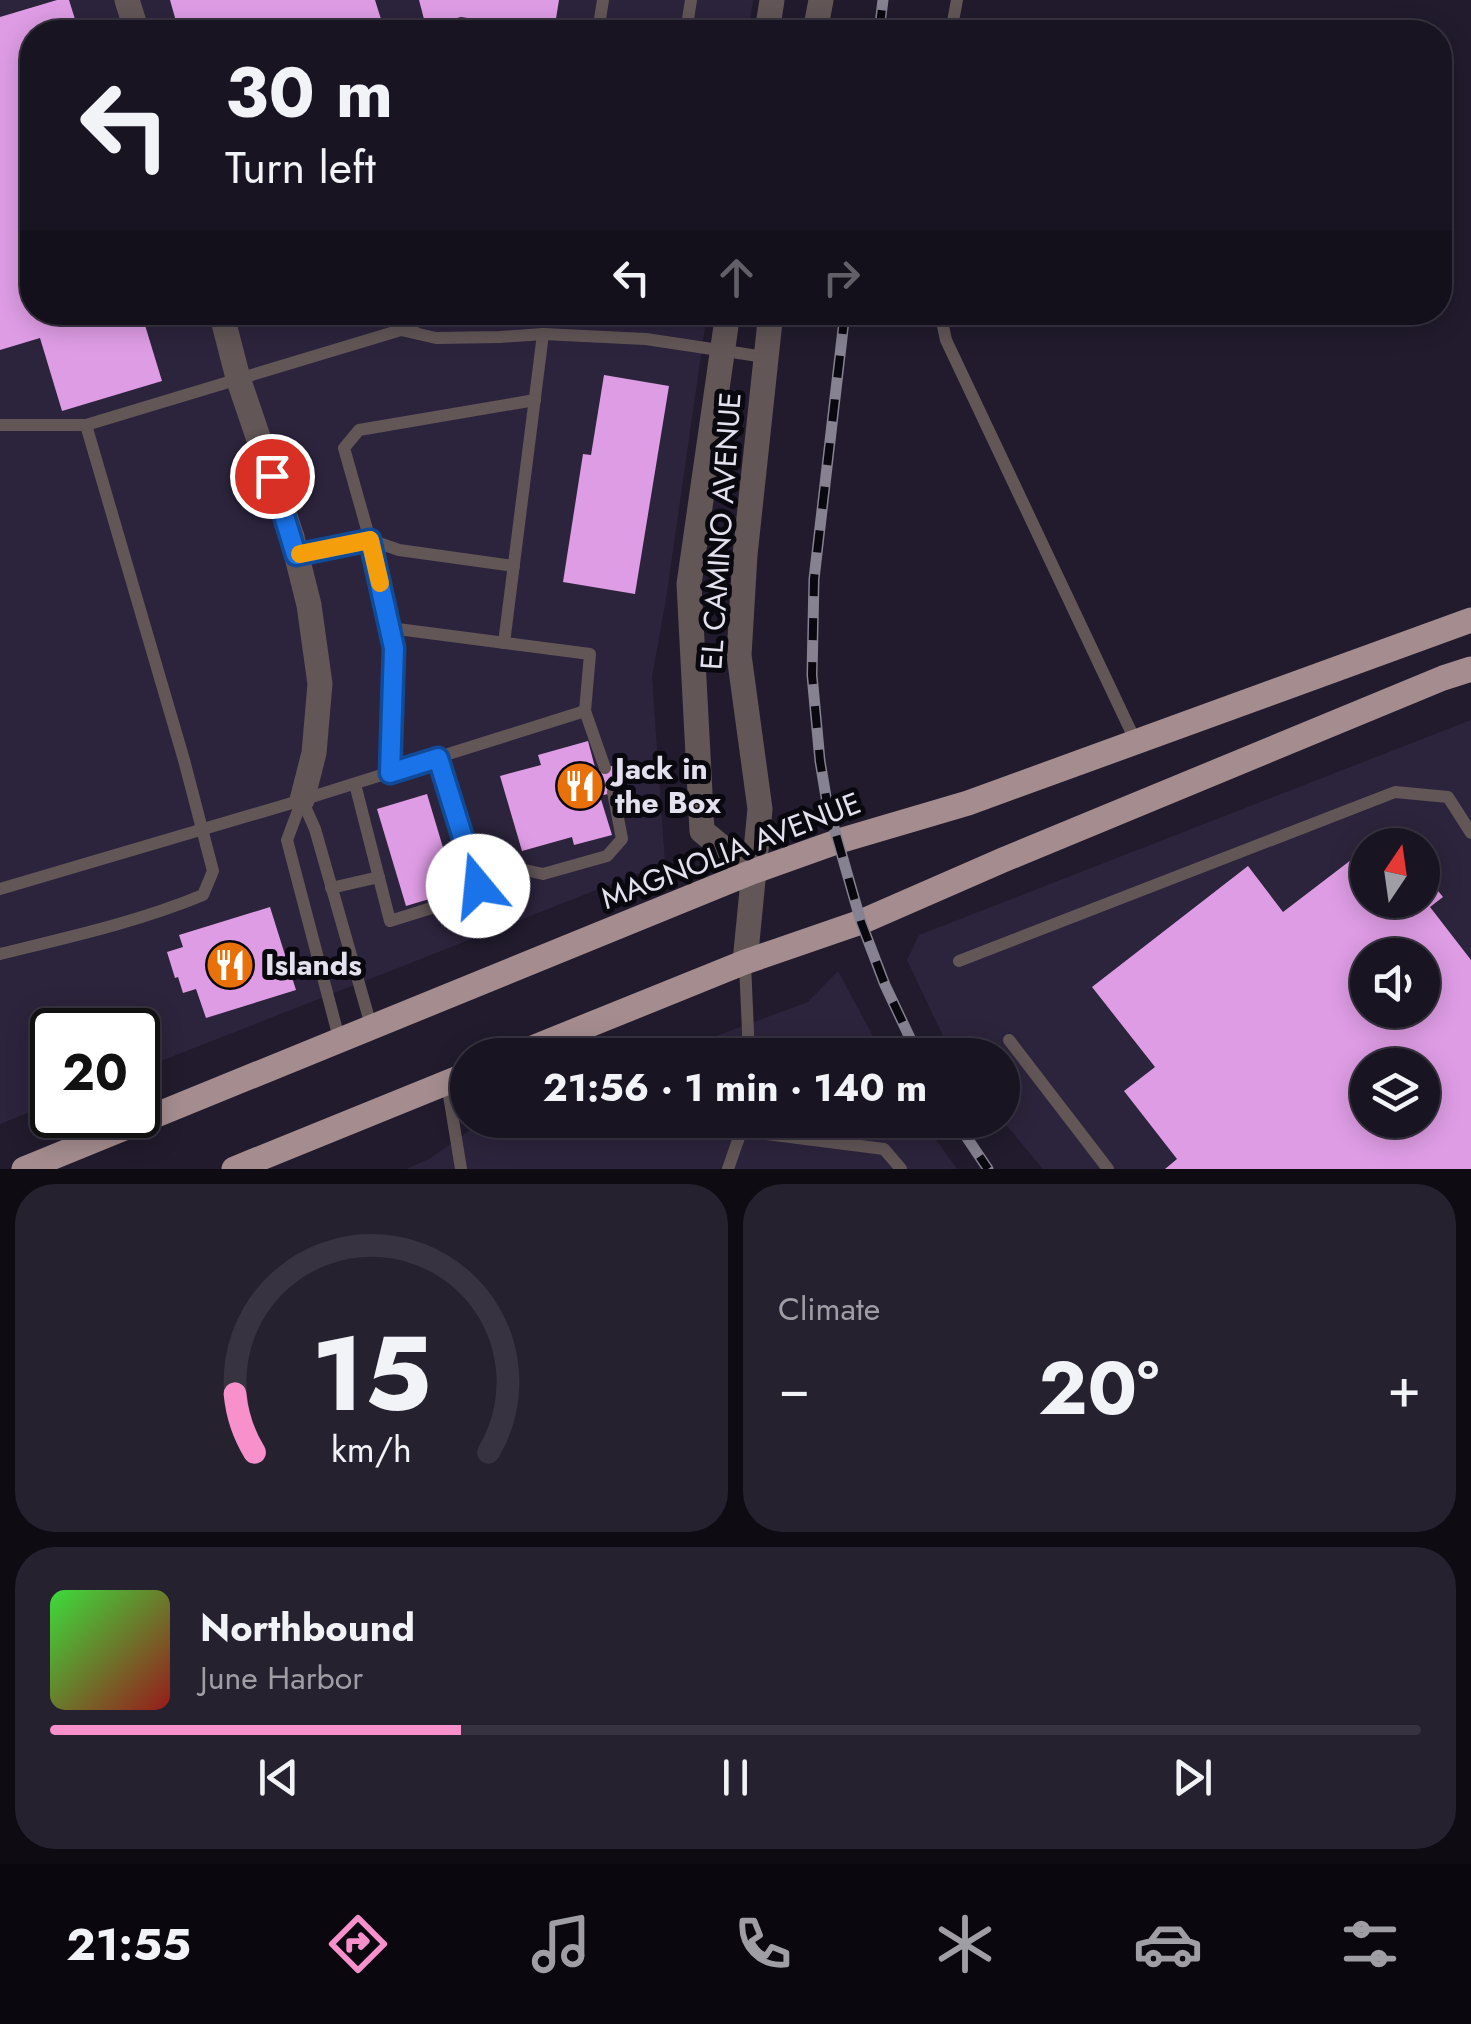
<!DOCTYPE html>
<html lang="en">
<head>
<meta charset="utf-8">
<style>
	:root { --surface:#191422; --page:#26212f; --text:#f1f3f6; --muted:#9f9ea5; --line:#373340; --accent:#f890cc }
	body { margin:0; font-family:Jost,sans-serif; background:var(--page); color:var(--text); height:100vh; display:flex; flex-direction:column; font-size:38px; white-space:nowrap }
	* { box-sizing:border-box; margin:0 }
	p { font-size:32px; color:var(--muted) }
	.icon { flex:none; width:55px; height:55px; fill:none; stroke:currentColor; stroke-width:2; stroke-linecap:round; stroke-linejoin:round }
	.map { position:relative; height:1169px; overflow:hidden }
	.drawer { display:flex; flex-direction:column; gap:15px; padding:15px; background:#0e0b13; flex:1 }
	.drawer>* { flex:none }
	.top-card { position:absolute; left:20px; top:20px; width:1432px; height:305px; border-radius:40px; box-shadow:0 5px 25px #0003,0 0 0 2px var(--line); background:#191422; color:var(--text); overflow:hidden }
	.needle { width:65px; rotate:13deg }
	.controls { position:absolute; left:1350px; top:828px; display:grid; gap:20px }
	.controls a { display:grid; place-items:center; width:90px; height:90px; border-radius:50%; background:var(--surface); box-shadow:0 5px 25px #0003,0 0 0 2px var(--line); font-size:50px }
	.speed { position:absolute; left:30px; top:1008px; display:flex; gap:20px; font-size:50px; font-weight:700; text-align:center }
	.speed>* { display:grid; place-content:center; width:130px; height:130px; border-radius:50%; background:var(--surface); box-shadow:0 5px 25px #0003,0 0 0 2px var(--line); line-height:1 }
	.speed .limit { border:5px solid #111; border-radius:15px; background:#fff; color:#111 }
	.pin { position:absolute; display:grid; place-items:center; width:85px; height:85px; color:#fff; margin:-42px; border:5px solid #fff; border-radius:50%; box-shadow:0 2px 10px #0007 }
	.me { position:absolute; width:110px; margin:-55px; rotate:343deg; stroke-linejoin:round; filter:drop-shadow(0 0 8px #0008) }
	.turn { display:flex; align-items:center; gap:35px; height:210px; padding:0 40px; font-size:45px }
	.turn .icon { width:130px; height:130px; stroke-width:2.5 }
	.turn b { display:block; font-size:70px; line-height:85px }
	.lanes { display:flex; align-items:center; height:95px; padding:0 40px; background:#0003; justify-content:center; gap:50px; direction:ltr }
	.lanes .off { opacity:.35 }
	.big { font-size:75px; font-weight:700; line-height:1.1 }
	.drawer .widget { flex:1; display:flex; flex-direction:column; justify-content:center; gap:15px; min-width:0; padding:0 35px; border-radius:40px; background:var(--page) }
	.drawer .dial { align-items:center; gap:0 }
	.dial svg { height:260px; overflow:visible; fill:none; stroke:var(--line); stroke-width:7; stroke-linecap:round; text-anchor:middle }
	.dial text { fill:var(--text); stroke:none }
	.song { display:flex; align-items:center; gap:30px }
	.cover { width:120px; height:120px; border-radius:15px; background:linear-gradient(135deg,hsl(120 70% 55%),hsl(0 70% 35%)) }
	.played { height:10px; border-radius:5px; background:linear-gradient(90deg,var(--accent) 30%,var(--line) 30%) }
	.keys { display:flex; justify-content:space-around; direction:ltr }
	.heat { display:flex; justify-content:space-between; align-items:center; font-size:55px; direction:ltr }
	.drawer .tiles { flex:1; display:grid; gap:15px; grid-template-columns:1fr 1fr }
	.widget:last-child { grid-column:span 2 }
	.trip { position:absolute; left:450px; top:1038px; width:570px; height:100px; border-radius:50px; background:var(--surface); box-shadow:0 5px 25px #0003,0 0 0 2px var(--line); font-weight:700; line-height:100px; text-align:center }
	.menu { display:flex; height:160px; justify-content:space-around; align-items:center; background:#0a080e; color:var(--muted) }
	.menu .icon { width:70px; height:70px }
	.menu .current { color:var(--accent) }
	.menu b { font-size:45px; color:var(--text) }
	.map>svg:first-child { display:block }
	.built { fill:#2c243c; fill-rule:evenodd }
	.building { fill:#de9ce4; fill-rule:evenodd }
	.lines { fill:none; stroke-linecap:round; stroke-linejoin:round }
	.service { stroke:#625657; stroke-width:12 }
	.minor { stroke:#625657; stroke-width:25 }
	.primary { stroke:#a58d8f; stroke-width:25 }
	.rail-casing { stroke:#868291; stroke-width:11 }
	.rail { stroke:#0a080f; stroke-width:8; stroke-dasharray:22; stroke-linecap:butt }
	.route-casing { stroke:#114b97; stroke-width:25 }
	.route { stroke:#1a73e8; stroke-width:18 }
	.slow { stroke:#f59e0b; stroke-width:18 }
	.labels { text-anchor:middle; stroke-width:10; stroke-linejoin:round; paint-order:stroke }
	.street-label { font-size:30px; fill:#e4e1ee; stroke:#0a080f }
	.poi-label { font-size:30px; font-weight:bold; fill:#e4e1ee; stroke:#0a080f; text-anchor:start }
</style>
</head>
<body>
<div class="map">
<svg width="1471" height="1169" viewBox="0 0 1471 1169">
	<rect width="100%" height="100%" fill="#211b2d"/>
	<g class="built">
		<path d="M0,0H753L748,32H32V312L707,313L666,599L652,677L665,863L138,1070V1030H52V1103L0,1124Z"/>
		<path d="M1471,720V1169H1043L1002,1120V1055H952L907,960L919,935ZM1368,845H1422V900H1368ZM1368,955H1422V1010H1368ZM1368,1065H1422V1120H1368Z"/>
		<path d="M838,971L883,1055H606L641,1042L679,1049L689,1046L808,1002Z"/>
		<path d="M485,1120H922L957,1169H406L429,1159Z"/>
	</g>
	<g class="building">
		<path d="M57,0H69L79,32H32V312H141L162,381L62,411L40,338L0,350V17Z"/>
		<path d="M170,0H375L385,32H179Z"/>
		<path d="M419,0H559L554,31L461,17L434,24L425,23Z"/>
		<path d="M604,375L669,386L635,594L563,582L583,454L591,455Z"/>
		<path d="M588,741L596,771L615,765L623,790L600,796L612,835L574,845L572,837L522,851L500,776L541,765L538,755Z"/>
		<path d="M427,794L456,891L406,906L377,809Z"/>
		<path d="M1390,830L1402,845H1370Z"/>
		<path d="M1368,847V900H1422V871L1443,897L1430,907L1471,960V1169H1165L1177,1159L1124,1091L1155,1067L1092,987L1248,866L1283,912ZM1368,955H1422V1010H1368ZM1368,1065H1422V1120H1368Z"/>
		<path d="M270,907L296,990L206,1018L196,989L183,993L178,977L175,978L167,952L183,947L179,935Z"/>
	</g>
	<g class="lines">
		<g class="service">
			<path d="M598,32L603,0"/>
			<path d="M686,32L691,0"/>
			<path d="M951,32L957,0"/>
			<path d="M940,312L946,340L1136,742"/>
			<path d="M401,330L436,338L500,337L543,334L646,339L765,357"/>
			<path d="M0,425H86L401,330L436,312"/>
			<path d="M296,555L370,540L399,550L514,566"/>
			<path d="M390,628L590,654L585,711L605,768"/>
			<path d="M504,643L543,334"/>
			<path d="M390,773L394,648L370,540L344,448L359,430L535,400"/>
			<path d="M355,784L390,921L454,901L477,886L438,758"/>
			<path d="M302,800L287,840L340,1042"/>
			<path d="M302,800L315,829L372,1029"/>
			<path d="M477,886L494,868H516L543,874L607,856L622,839L613,792"/>
			<path d="M331,888L379,877"/>
			<path d="M0,889L302,800L585,711"/>
			<path d="M0,954C69,937 138,922 203,895L213,871L184,760L86,425"/>
			<path d="M959,961L1395,792L1448,797L1471,833"/>
			<path d="M745,963L749,1055"/>
			<path d="M1009,1040L1108,1169"/>
			<path d="M447,1083L461,1169"/>
			<path d="M742,1131L884,1149L901,1169"/>
			<path d="M728,1169L745,1120"/>
		</g>
		<g class="minor">
			<path d="M127,0L137,32"/>
			<path d="M767,32L772,0"/>
			<path d="M815,32L821,0"/>
			<path d="M221,312L238,378L292,537L309,605L320,684L314,753L302,800"/>
			<path d="M728,312L689,584L702,831L752,872"/>
			<path d="M745,962L760,809L739,655L745,555L771,312"/>
		</g>
		<g class="primary">
			<path d="M515,1055L745,962L861,922L1003,860L1443,678L1471,669"/>
			<path d="M24,1169L752,872L839,841L968,803L1471,620"/>
			<path d="M234,1169L468,1074"/>
		</g>
		<g class="rail-casing">
			<g id="rail">
				<path d="M879,32L883,0"/>
				<path d="M845,312L814,579L812,675L820,761L827,803L861,922L885,985L918,1055"/>
				<path d="M955,1120L988,1169"/>
			</g>
		</g>
		<use href="#rail" class="rail"/>
	</g>
	<g class="lines">
		<g class="route-casing">
			<path id="route" d="M272,476L296,555L370,540L394,648L390,773L438,758L478,886"/>
		</g>
		<use href="#route" class="route"/>
		<path class="slow" d="M300,554L370,540L380,583"/>
	</g>
	<defs>
		<g id="restaurant-disc" transform="scale(2.5)"><circle r="9.5" fill="#e8710a" stroke="#0a080f"/><path d="M-5-6h1v4h1v-4h1v4h1v-4h1v5L-1.5 .5V6h-2V.5L-5-1ZM5-6V6H3V1.5H1.5Q1.5-4 5-6Z" fill="#fff"/></g>
	</defs>
	<g fill-rule="evenodd">
		<use href="#restaurant-disc" x="580" y="786"/>
		<use href="#restaurant-disc" x="230" y="965"/>
	</g>
	<g class="labels">
		<g class="street-label">
			<text transform="translate(721 531) rotate(-86)" y="10">EL CAMINO AVENUE</text>
			<text transform="translate(731 851) rotate(-21)" y="10">MAGNOLIA AVENUE</text>
		</g>
		<g class="poi-label">
			<text x="615" y="779">Jack in<tspan x="615" dy="34">the Box</tspan></text>
			<text x="265" y="975">Islands</text>
		</g>
	</g>
</svg>
<div class="controls">
<a><svg class="needle" viewBox="-14 -14 28 28"><path d="M0-13l5 13h-10z" fill="#e53935"/><path d="M0 13l5-13h-10z" fill="#9f9ea5"/></svg></a>
<a><svg class="icon" aria-label="sound" viewBox="0 0 24 24"><path d="M4 9h4l5-4v14l-5-4H4zM17 9q2 3 0 6"/></svg></a>
<a><svg class="icon" aria-label="layers" viewBox="0 0 24 24"><path d="M12 4l9 5-9 5-9-5zM3 14l9 5 9-5"/></svg></a>
</div>
<div class="speed"><div class="limit">20</div></div>
<div class="pin" style="left:272px;top:476px;background:#d93025"><svg class="icon" aria-label="arrive" viewBox="0 0 24 24"><path d="M6 21V4h12l-3 4 3 4H6"/></svg></div>
<svg class="me" style="left:478px;top:886px" viewBox="-20 -20 40 40"><circle r="19" fill="#fff"/><path d="M0-13L10 11 0 6-10 11z" fill="#1a73e8"/></svg>
<div class="trip">21:56 · 1 min · 140 m</div>
<div class="top-card">
<div class="turn"><svg class="icon" aria-label="left" viewBox="0 0 24 24"><path d="M17 20v-9H6M10 6l-5 5 5 5"/></svg><div><b>30 m</b>Turn left</div></div>
<div class="lanes"><svg class="icon" aria-label="left" viewBox="0 0 24 24"><path d="M17 20v-9H6M10 6l-5 5 5 5"/></svg><svg class="icon off" aria-label="ahead" viewBox="0 0 24 24"><path d="M12 20V5M6 11l6-6 6 6"/></svg><svg class="icon off" aria-label="right" viewBox="0 0 24 24"><path d="M7 20v-9h11M14 6l5 5-5 5"/></svg></div>
</div>
</div>
<section class="drawer">
<div class="tiles">
<div class="widget dial"><svg viewBox="0 0 100 80">
<path d="M14 69A42 42 0 1 1 86 69"/>
<path d="M14 69A42 42 0 0 1 8 51" stroke="#f890cc"/>
<text x="50" y="56" font-size="32" font-weight="700">15</text>
<text x="50" y="72" font-size="11">km/h</text>
</svg></div>
<div class="widget"><p>Climate</p>
<div class="heat"><a>−</a><b class="big">20°</b><a>+</a></div>
</div>
<div class="widget">
<div class="song"><i class="cover"></i><div><b>Northbound</b><p>June Harbor</p></div></div>
<div class="played"></div>
<div class="keys"><svg class="icon" aria-label="previous" viewBox="0 0 24 24"><path d="M18 5L8 12l10 7zM5 5v14"/></svg><svg class="icon" aria-label="pause" viewBox="0 0 24 24"><path d="M8 5v14M16 5v14"/></svg><svg class="icon" aria-label="next" viewBox="0 0 24 24"><path d="M6 5l10 7-10 7zM19 5v14"/></svg></div>
</div>
</div>
</section>
<nav class="menu">
<b>21:55</b>
<svg class="icon current" aria-label="directions" viewBox="0 0 24 24"><path d="M12 3l9 9-9 9-9-9zM9 14v-3h6M13 9l2 2-2 2"/></svg>
<svg class="icon" aria-label="music" viewBox="0 0 24 24"><path d="M9 18V5l10-2v13"/><circle cx="6" cy="18" r="3"/><circle cx="16" cy="16" r="3"/></svg>
<svg class="icon" aria-label="phone" viewBox="0 0 24 24"><path d="M5 4h4l2 5-3 2q2 4 5 5l2-3 5 2v4C11 20 4 13 5 4z"/></svg>
<svg class="icon" aria-label="climate" viewBox="0 0 24 24"><path d="M12 3v18M4 7l16 10M4 17L20 7"/></svg>
<svg class="icon" aria-label="car" viewBox="0 0 24 24"><path d="M5 17H2v-5l4-1 3-4h7l3 4 3 1v5h-3M9 17h6M6 11h13"/><circle cx="7" cy="17" r="2"/><circle cx="17" cy="17" r="2"/></svg>
<svg class="icon" aria-label="filters" viewBox="0 0 24 24"><path d="M4 7h16M4 17h16"/><circle cx="9" cy="7" r="2"/><circle cx="15" cy="17" r="2"/></svg>
</nav>
</body>
</html>
